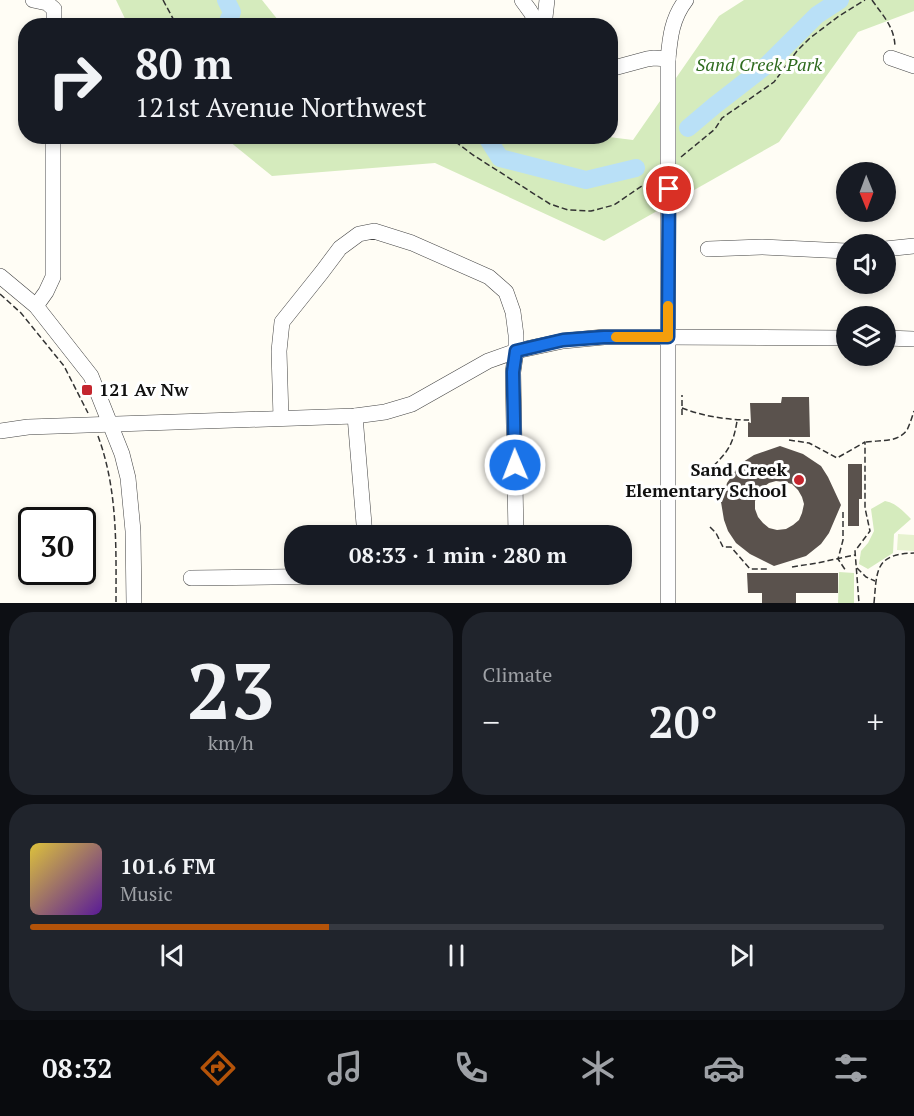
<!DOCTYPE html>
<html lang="en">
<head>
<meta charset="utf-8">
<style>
	:root { --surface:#171b24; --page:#20242c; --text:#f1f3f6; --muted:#9ea1a6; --line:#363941; --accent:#b45309 }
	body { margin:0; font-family:"PT Serif",serif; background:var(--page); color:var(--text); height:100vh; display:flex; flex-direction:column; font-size:22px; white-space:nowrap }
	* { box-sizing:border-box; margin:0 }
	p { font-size:20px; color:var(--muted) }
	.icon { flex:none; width:33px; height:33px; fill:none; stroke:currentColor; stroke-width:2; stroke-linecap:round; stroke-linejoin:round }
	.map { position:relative; height:603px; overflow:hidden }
	.details { display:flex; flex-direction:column; gap:9px; padding:9px; background:#0d0f14; flex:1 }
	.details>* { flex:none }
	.hud { position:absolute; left:18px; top:18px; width:600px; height:126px; border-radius:24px; box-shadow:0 3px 9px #0003; background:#171b24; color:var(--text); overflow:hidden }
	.needle { width:39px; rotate:179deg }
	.tools { position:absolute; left:836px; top:162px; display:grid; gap:12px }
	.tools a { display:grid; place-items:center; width:60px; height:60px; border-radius:50%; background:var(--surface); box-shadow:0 3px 9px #0003; font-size:30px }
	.speed { position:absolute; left:18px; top:507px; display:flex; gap:12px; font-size:30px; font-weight:700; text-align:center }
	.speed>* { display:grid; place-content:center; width:78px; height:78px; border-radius:50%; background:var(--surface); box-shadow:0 3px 9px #0003; line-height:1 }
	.speed .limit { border:3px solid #111; border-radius:9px; background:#fff; color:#111 }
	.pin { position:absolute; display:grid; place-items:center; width:51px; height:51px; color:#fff; margin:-26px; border:3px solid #fff; border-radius:50%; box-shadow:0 2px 6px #0007 }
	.me { position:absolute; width:66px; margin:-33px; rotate:359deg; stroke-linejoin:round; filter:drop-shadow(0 0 4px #0008) }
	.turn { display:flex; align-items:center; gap:21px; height:126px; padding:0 18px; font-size:27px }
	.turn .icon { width:78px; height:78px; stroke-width:2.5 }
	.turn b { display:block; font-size:42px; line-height:51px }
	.big { font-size:45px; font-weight:700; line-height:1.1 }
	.details .tile { flex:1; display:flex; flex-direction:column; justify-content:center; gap:9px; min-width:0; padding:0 21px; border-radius:24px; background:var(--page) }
	.details .dial { align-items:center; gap:0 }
	.dial b { font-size:78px; line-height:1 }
	.song { display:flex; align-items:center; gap:18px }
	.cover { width:72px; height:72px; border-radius:9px; background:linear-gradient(135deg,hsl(50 70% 55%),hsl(270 70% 35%)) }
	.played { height:6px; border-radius:3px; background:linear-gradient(90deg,var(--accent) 35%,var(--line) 35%) }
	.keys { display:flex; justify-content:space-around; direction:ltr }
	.heat { display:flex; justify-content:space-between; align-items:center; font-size:33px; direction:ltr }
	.details .tiles { flex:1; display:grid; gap:9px; grid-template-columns:1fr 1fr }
	.tile:last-child { grid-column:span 2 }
	.trip { position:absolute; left:284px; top:525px; width:348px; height:60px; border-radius:24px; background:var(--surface); box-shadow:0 3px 9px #0003; font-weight:700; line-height:60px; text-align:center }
	.tab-bar { display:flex; height:96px; justify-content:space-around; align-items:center; background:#090b0e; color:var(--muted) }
	.tab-bar .icon { width:42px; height:42px }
	.tab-bar .on { color:var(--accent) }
	.tab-bar b { font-size:27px; color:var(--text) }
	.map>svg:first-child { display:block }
	.green { fill:#d5ebbd }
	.pitch { fill:#e6f2cf }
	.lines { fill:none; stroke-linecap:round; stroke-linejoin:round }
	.river { stroke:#b9e0f7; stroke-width:18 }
	.building { fill:#5a524d; fill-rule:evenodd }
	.minor-casing { stroke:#444; stroke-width:16 }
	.path { stroke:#333; stroke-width:1.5; stroke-dasharray:6 3; stroke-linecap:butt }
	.minor { stroke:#fff; stroke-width:15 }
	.route-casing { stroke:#114b97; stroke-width:15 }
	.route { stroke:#1a73e8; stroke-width:10 }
	.slow { stroke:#f59e0b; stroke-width:10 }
	.poi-dot { fill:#c4262e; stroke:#fff; stroke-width:2 }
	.labels { text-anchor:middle; stroke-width:6; stroke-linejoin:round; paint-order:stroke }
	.park-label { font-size:18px; font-style:italic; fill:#2f6b1f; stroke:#fff }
	.poi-label { font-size:18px; font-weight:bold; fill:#111; stroke:#fff; text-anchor:start }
</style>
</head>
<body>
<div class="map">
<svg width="914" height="603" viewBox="0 0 914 603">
	<rect width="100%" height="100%" fill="#fffdf5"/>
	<g class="green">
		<path d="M116,0H262L282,25H128Z"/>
		<path d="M744,0H914V11L858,32L779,142L604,241L435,163L272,176L224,137L601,136L633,140L719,16Z"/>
		<path d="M885,501C896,503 903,511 911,519L894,534L893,553L868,569L859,564L861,551L868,543L874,531L871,509Z"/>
		<path d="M839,572L854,573V603H838Z"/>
	</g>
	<path class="pitch" d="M898,534L914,535V551L897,550Z"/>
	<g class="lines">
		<g class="river">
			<path d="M226,26L232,12L226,0"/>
			<path d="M688,128L714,106L768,64L817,15L840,0"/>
			<path d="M486,136L500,158L586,180L636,168"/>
		</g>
	</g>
	<g class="building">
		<path d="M782,397H809L810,437H748V422L751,423L750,403H781Z"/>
		<path d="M780,446L803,454L821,466L828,477L841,505L829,533L821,544L806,556L774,566L750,554L736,543L728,531L724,520L721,502H722L727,483L740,464L754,455ZM776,481L784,482L792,484L798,490L802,497L804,504L802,513L799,520L793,525L786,529L777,530L769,528L763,523L758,517L755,509V501L758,494L762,488L769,483Z"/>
		<path d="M848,464H862V499H859V526H848Z"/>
		<path d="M747,573H838V593H796V603H762V593H748Z"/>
	</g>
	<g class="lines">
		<g class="minor-casing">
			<g id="minor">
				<path d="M33,0L47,3L54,9V26"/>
				<path d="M522,0L530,11L539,26"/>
				<path d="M544,26L547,0"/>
				<path d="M891,58L914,66"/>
				<path d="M610,69L647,59L654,58L668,59"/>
				<path d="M708,249L762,247L846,251"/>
				<path d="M885,249L914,246"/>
				<path d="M0,276L36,306L91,376L122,454L128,478L133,531L134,603"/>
				<path d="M36,306L46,292L53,277V136"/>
				<path d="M885,338L914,339"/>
				<path d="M355,416L365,536"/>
				<path d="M281,418L279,351L282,322L322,272L340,248L359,234L374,231L412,243L489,277L506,292L513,312L516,335V351L513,372L516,536"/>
				<path d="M0,431L28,427L355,416L385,412L412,404L488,361L516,351L563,341L604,337H655L846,338"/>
				<path d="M191,578L342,576L346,574"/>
				<path d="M668,603V59C670,37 672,18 686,0"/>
			</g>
		</g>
		<g class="path">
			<path d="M163,0L177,26"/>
			<path d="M872,0C883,16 894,26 895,46"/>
			<path d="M448,136L473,155L550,204L568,210L591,211L614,205L649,181L655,179"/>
			<path d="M681,157L715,129L722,118L774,82L797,51L810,38L839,16L865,0"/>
			<path d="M0,294L21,313L64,366L88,413"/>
			<path d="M682,408C702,416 727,420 749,420"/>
			<path d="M682,415V395"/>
			<path d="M98,436C118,490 116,547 116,603"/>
			<path d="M789,440L809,443L837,458L865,442V508L870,531L855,551L859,603"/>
			<path d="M866,442C879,440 898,443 907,430C910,424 912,417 914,411"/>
			<path d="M707,472C726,454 733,447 737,421"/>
			<path d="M843,512V540L838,559L846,571"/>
			<path d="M710,527L716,533L723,547H731L750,569H767"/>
			<path d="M792,567L817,563L855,555"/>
			<path d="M857,568L866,577L875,581"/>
			<path d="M874,603C877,570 875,554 914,553"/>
		</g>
		<use href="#minor" class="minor"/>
	</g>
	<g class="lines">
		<g class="route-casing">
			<path id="route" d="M515,465L513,372L516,351L563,340L604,337H668L669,189"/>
		</g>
		<use href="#route" class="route"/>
		<path class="slow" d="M616,337H668V306"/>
	</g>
	<g class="poi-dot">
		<rect x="81" y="384" width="12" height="12" rx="3"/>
		<circle cx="799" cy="480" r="6"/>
	</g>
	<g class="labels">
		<g class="park-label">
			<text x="759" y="71">Sand Creek Park</text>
		</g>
		<g class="poi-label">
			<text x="99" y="396">121 Av Nw</text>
			<text x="787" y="476" text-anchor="end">Sand Creek<tspan x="787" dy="21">Elementary School</tspan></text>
		</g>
	</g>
</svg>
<div class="tools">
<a><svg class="needle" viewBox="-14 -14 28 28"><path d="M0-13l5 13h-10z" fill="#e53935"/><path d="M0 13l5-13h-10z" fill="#9ea1a6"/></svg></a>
<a><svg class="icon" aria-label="sound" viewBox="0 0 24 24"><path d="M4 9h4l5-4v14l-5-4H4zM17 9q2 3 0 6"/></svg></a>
<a><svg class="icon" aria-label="layers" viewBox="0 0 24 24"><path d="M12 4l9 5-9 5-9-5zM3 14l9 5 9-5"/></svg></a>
</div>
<div class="speed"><div class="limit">30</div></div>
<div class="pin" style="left:669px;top:189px;background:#d93025"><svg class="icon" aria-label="arrive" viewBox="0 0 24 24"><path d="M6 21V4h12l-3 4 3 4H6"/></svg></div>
<svg class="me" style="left:515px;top:465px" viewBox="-20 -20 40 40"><circle r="17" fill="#1a73e8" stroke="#fff" stroke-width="3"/><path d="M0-11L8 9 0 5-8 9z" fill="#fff"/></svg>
<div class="trip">08:33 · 1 min · 280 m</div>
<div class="hud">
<div class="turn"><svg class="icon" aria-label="right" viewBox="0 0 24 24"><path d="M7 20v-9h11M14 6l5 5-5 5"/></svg><div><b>80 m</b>121st Avenue Northwest</div></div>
</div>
</div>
<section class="details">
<div class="tiles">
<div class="tile dial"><b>23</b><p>km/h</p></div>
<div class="tile"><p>Climate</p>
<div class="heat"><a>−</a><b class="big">20°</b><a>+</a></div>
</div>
<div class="tile">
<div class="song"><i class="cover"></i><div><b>101.6 FM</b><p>Music</p></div></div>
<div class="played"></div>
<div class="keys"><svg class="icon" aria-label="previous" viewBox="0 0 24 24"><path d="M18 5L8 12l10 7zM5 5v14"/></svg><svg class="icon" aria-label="pause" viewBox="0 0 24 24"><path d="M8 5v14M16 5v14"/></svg><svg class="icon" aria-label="next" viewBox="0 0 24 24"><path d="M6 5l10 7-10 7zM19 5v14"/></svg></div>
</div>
</div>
</section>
<nav class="tab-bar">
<b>08:32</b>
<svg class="icon on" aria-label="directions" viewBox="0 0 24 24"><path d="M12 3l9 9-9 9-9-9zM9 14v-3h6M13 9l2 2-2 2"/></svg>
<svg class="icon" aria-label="music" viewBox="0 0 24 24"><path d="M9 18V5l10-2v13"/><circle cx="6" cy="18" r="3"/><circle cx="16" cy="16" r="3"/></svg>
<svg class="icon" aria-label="phone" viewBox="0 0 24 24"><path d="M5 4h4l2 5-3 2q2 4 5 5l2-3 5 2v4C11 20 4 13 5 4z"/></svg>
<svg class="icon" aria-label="climate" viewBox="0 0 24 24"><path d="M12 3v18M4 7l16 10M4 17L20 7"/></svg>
<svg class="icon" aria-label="car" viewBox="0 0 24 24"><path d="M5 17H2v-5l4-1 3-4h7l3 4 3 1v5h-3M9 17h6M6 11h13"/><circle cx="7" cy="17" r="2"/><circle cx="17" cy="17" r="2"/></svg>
<svg class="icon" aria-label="filters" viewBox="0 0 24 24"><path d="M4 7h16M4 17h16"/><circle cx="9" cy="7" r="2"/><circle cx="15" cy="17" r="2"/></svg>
</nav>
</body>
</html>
